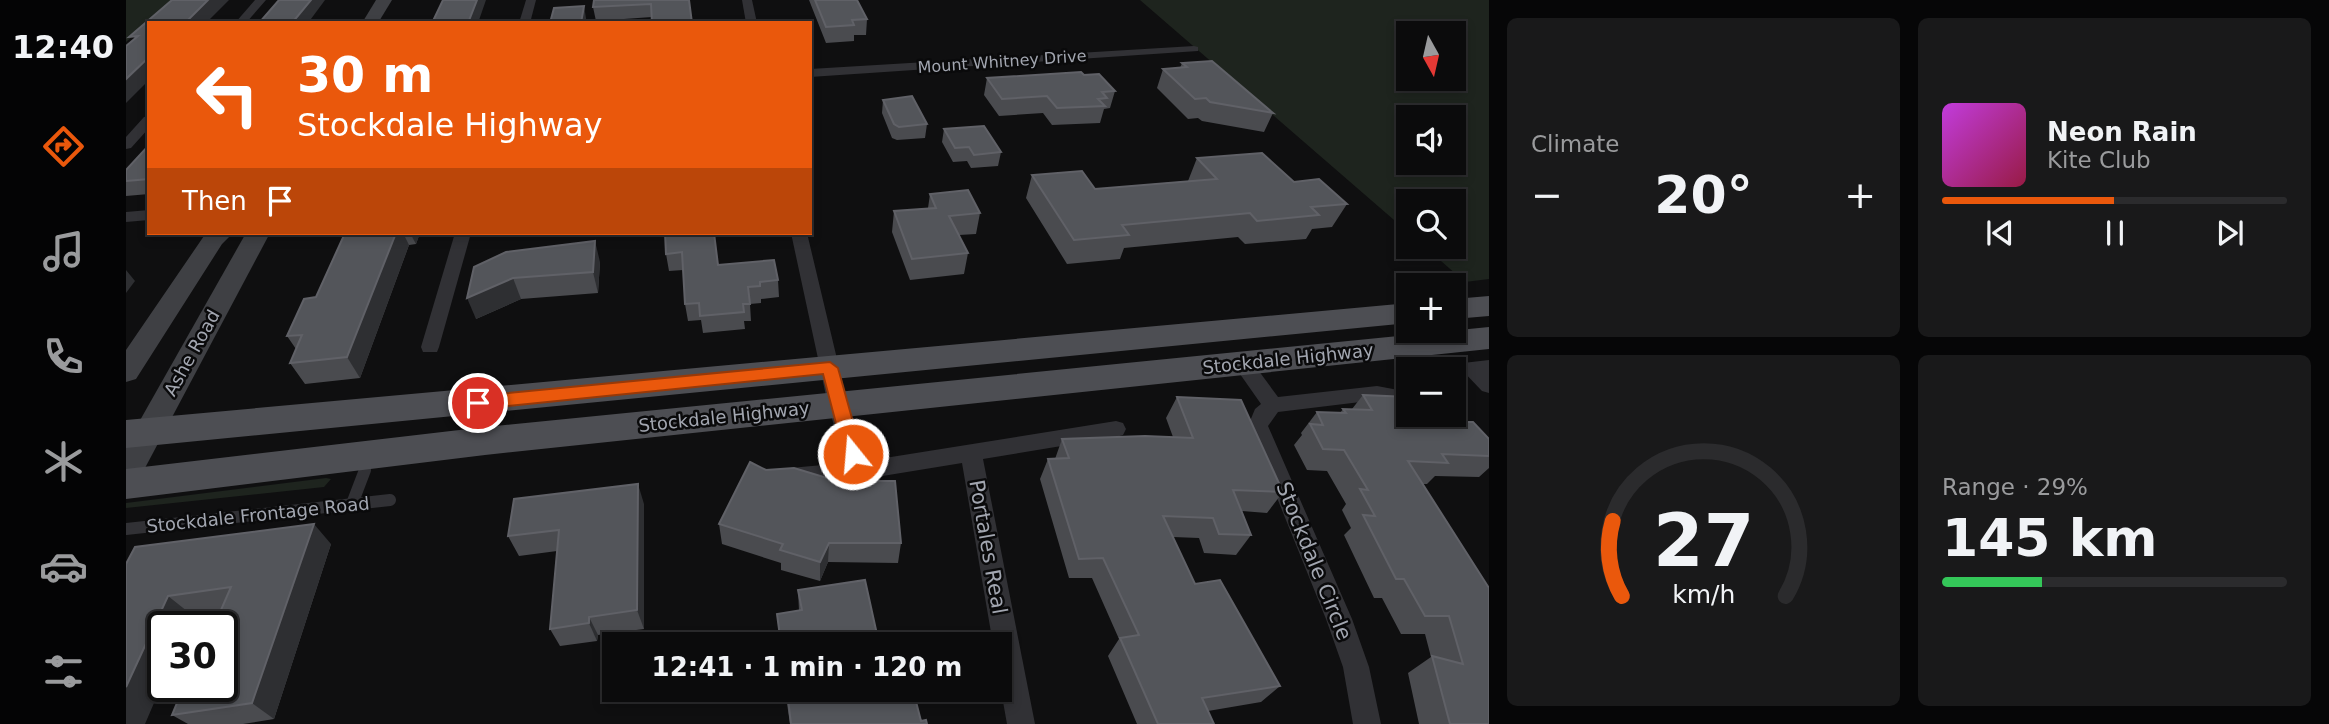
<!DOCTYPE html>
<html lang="en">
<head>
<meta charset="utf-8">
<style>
	:root { --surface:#0b0b0c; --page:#19191a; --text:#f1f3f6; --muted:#9a9b9d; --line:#2b2b2d; --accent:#ea580c }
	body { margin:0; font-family:"DejaVu Sans",sans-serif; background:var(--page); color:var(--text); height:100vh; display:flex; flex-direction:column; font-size:26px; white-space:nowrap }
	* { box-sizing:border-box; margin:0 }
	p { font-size:23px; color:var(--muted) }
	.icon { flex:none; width:38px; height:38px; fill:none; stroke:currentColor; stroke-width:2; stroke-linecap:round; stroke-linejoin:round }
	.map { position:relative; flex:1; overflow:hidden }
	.side { display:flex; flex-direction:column; gap:18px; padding:18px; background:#060607; width:840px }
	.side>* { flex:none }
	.guide { position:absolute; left:21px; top:21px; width:665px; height:214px; border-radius:0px; box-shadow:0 4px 10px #0003,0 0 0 2px var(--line); background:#ea580c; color:#fff; overflow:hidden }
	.needle { width:46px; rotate:172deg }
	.tools { position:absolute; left:1270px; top:21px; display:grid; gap:14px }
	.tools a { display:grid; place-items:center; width:70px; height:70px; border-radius:0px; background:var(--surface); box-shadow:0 4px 10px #0003,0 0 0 2px var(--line); font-size:35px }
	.speed { position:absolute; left:21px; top:611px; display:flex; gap:14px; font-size:35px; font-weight:700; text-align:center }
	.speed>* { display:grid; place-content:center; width:91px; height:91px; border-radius:50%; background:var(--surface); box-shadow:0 4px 10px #0003,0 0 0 2px var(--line); line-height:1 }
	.speed .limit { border:4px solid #111; border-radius:10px; background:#fff; color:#111 }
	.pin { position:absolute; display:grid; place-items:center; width:60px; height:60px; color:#fff; margin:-30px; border:4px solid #fff; border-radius:50%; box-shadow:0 2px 7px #0007 }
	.me { position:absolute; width:77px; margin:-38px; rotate:343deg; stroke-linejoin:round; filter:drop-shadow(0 0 5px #0008) }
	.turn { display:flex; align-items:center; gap:24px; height:147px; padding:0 35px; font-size:32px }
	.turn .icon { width:91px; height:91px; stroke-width:2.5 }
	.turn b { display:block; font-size:49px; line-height:60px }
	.then { display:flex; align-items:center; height:66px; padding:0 35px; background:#0003; gap:14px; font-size:26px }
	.big { font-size:52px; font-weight:800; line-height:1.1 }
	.side .widget { flex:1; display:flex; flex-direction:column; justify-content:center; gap:10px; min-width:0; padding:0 24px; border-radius:10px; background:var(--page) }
	.side .dial { align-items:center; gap:0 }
	.dial svg { height:182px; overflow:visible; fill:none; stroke:var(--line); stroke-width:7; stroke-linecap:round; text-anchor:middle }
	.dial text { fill:var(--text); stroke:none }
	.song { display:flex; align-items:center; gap:21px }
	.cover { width:84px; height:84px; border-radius:10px; background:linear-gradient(135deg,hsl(290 70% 55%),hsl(340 70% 35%)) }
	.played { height:7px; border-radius:4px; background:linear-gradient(90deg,var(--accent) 50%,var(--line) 50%) }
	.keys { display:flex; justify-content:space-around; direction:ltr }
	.heat { display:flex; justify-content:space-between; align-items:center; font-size:38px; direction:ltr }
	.charge { height:10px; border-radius:5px; background:linear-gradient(90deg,#34c759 29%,var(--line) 0) }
	.side .tiles { flex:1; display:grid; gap:18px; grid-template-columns:repeat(2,1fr) }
	.trip { position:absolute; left:476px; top:632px; width:410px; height:70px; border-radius:0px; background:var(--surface); box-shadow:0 4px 10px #0003,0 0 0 2px var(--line); font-weight:800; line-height:70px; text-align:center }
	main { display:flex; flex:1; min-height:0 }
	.tab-bar { display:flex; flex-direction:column; width:126px; justify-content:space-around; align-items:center; background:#040405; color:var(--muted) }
	.tab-bar .icon { width:49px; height:49px }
	.tab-bar .current { color:var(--accent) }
	.tab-bar b { font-size:32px; color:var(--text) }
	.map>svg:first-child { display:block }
	.green { fill:#1e241e; fill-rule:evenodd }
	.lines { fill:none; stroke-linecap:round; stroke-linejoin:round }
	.lane-far1 { stroke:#313135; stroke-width:10 }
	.lane { stroke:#313135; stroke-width:12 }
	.street { fill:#313135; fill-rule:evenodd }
	.secondary { fill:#3f4044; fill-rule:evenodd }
	.primary { fill:#4d4e53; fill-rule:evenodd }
	.wall { fill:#4a4b4f }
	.shaded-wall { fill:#2e2f32 }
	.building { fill:#53555a; stroke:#606167; stroke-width:2 }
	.route { fill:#ea580c; stroke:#983908; stroke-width:2 }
	.labels { text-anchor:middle; stroke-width:5; stroke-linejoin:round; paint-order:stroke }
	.far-street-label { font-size:16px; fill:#a2a6b0; stroke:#0a0a0b }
	.street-label { font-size:18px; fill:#a2a6b0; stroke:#0a0a0b }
	.near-street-label { font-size:21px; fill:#a2a6b0; stroke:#0a0a0b }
</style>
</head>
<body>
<main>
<nav class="tab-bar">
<b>12:40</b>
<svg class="icon current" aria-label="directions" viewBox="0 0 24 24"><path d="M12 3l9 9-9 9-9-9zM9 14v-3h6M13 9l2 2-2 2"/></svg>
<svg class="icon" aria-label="music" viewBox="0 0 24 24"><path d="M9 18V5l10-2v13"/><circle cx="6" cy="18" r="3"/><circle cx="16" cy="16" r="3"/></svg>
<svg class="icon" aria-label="phone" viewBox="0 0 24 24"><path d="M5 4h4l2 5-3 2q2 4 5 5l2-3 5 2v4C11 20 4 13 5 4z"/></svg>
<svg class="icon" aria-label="climate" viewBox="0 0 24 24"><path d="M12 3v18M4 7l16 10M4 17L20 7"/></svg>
<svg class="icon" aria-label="car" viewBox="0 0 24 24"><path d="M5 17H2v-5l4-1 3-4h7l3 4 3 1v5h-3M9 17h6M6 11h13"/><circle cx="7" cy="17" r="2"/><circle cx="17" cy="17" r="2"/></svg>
<svg class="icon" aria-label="filters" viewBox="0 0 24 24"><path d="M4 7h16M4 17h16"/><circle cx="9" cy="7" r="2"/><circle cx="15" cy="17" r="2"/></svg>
</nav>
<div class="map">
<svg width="1363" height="724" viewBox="0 0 1363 724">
	<rect width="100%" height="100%" fill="#0f0f10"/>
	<g class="green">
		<path d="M0,0H48L0,42Z"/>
		<path d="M1014,0H1363V279L1339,282L1299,247H1328V201H1283V233ZM1283,33H1328V79H1283ZM1283,117H1328V163H1283Z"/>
		<path d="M200,478L205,479L198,487L0,508V503Z"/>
	</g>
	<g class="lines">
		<path class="lane-far1" d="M238,472L243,459"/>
		<g class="lane">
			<path d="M226,504L239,470"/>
			<path d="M0,529L264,500"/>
		</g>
		<g class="street">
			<path d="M129,0H140L120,23H109Z"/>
			<path d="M400,0H410L404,23H393Z"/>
			<path d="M616,0H626L631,23H620Z"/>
			<path d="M1068,46L1072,47V51L684,77V69Z"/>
			<path d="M23,116V128L5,148L0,149V137L18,117Z"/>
			<path d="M23,210V220L0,222V212Z"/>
			<path d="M329,233H345L313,347L311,352H297L295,347Z"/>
			<path d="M665,233H681L722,405L740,461L990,421L997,423L1000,429L997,435L990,437L857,459L909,724H881L873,679V644H867L836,463L732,480L664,486L656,483L653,477L656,471L664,468L719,463L702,405Z"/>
			<path d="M1117,357L1124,359L1152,397L1251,386L1283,392V408L1251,400L1152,412L1142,426L1226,619L1243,667L1255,724H1227L1217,667L1200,619L1122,426L1129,409L1135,404L1107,364L1110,359Z"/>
			<path d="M1363,360V393L1356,391L1334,368L1337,363Z"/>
		</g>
		<g class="secondary">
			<path d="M250,0H266L252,23H236Z"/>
			<path d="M80,233H107L96,244L10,379L0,382V350Z"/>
			<path d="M120,233H144L11,483L0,487V445Z"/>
		</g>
		<g class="primary">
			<path d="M1363,296V316L1328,319V299Z"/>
			<path d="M1283,303V323L0,448V420Z"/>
			<path d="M1363,327V349L359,455L0,499V469L359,427Z"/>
		</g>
	</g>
	<g class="wall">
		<path d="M563,0L526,17L470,21L467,7Z"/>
		<path d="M683,0H731L741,19L740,35H728V41L700,43Z"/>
		<path d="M1056,63L1147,113L1138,132L1076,121L1072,118L1062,119L1031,88L1037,69L1054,68Z"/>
		<path d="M958,75L989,91L984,108L978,109L974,123L926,125L917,113L873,116L858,95L861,78Z"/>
		<path d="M757,100L801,124L799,138L771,140L766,138L756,113Z"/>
		<path d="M818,129L875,152L872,166L845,168L841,161L827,162L816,142Z"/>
		<path d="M23,145V194L0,196V181Z"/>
		<path d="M1071,158L1168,182L1221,204L1206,227L1186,229L1180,239L1119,244L1112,237L998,248L994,259L941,264L900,198L906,175L969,189L1062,181Z"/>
		<path d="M804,194L854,213L850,234L833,235L842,253L838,274L784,280L766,232L768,211L802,208Z"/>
		<path d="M219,233H294L290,244L283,245L234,378L179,384L164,363L170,349L161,336L190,297Z"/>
		<path d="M380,233H402L381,235Z"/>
		<path d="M539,233L592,265L652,280L653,297L635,299V303L624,304L625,321H618L619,329L577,333L575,320L562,321L559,304L557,270L543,271L540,254Z"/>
		<path d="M474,262L472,293L395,299L350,319L348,267Z"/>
		<path d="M1237,395L1332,422L1363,439V468L1353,477L1309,476L1301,484H1296L1363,724H1293L1282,673L1305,657L1299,634H1275L1256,598H1248L1218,535L1225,528L1216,510L1220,504L1201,471L1181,470L1168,445L1176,435L1175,433L1191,412L1214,413L1217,409H1226Z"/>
		<path d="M1051,397L1157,492L1141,513L1116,511L1125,535L1110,555L1078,553L1073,538L1047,537L1069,584L1154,686L1135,702L1082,711L1088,724H1011L982,656L993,639L966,578H943L914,479L922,459H929L936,439L1047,437L1040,418Z"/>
		<path d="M518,504V629L472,635L471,641L434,646L424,629L431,551L393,556L382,536Z"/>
		<path d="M593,524L775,543L772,563L702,562L694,581L655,570V563L596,544Z"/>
		<path d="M205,544L148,719L117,724H62L46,715L96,686L95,610L66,615L61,626H37L0,564Z"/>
		<path d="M672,590L752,639L776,644H654L651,614L673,611Z"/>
		<path d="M659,690H787L795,721L801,724H664Z"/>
	</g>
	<g class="shaded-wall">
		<path d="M82,0H103L80,23H59Z"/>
		<path d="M185,0H199L182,23H166Z"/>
		<path d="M351,0H360L352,23H342Z"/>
		<path d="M458,6L460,18V23H455Z"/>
		<path d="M23,57V80L0,103V79Z"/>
		<path d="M270,233H277L283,245L234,378L221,357Z"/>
		<path d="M284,233H294L290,244Z"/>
		<path d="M469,241L474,262L472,293L467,272Z"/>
		<path d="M0,270L9,281L0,293Z"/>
		<path d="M387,278L395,299L350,319L341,298Z"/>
		<path d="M512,484L518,504V629L511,610Z"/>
		<path d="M188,524L205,544L148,719L126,703Z"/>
		<path d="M703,543L702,562L694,581V562Z"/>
		<path d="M42,596L66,615L61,626H37V682L19,724H0V687Z"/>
		<path d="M463,617L472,635L471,641L463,623Z"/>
	</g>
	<g class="building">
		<path d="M46,0H82L59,23H23V57L0,79V46L12,36L3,37Z"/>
		<path d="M153,0H185L166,23H133Z"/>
		<path d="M317,0H351L342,23H306Z"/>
		<path d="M468,0H563L566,23H526L525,4L467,7Z"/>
		<path d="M689,0H731L741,19L726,20L728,25L700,27Z"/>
		<path d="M458,6L455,23H424L428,8Z"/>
		<path d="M1086,61L1147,113L1084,102L1080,98L1069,99L1037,69L1061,67L1056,63Z"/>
		<path d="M955,72L958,75L973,74L989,91L976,92L981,98L972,99L979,106L931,108L921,96L876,99L861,78Z"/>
		<path d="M786,96L801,124L773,127L768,124L757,100Z"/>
		<path d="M858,126L875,152L848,155L843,147L829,148L818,129Z"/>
		<path d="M23,145V179L0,181V170Z"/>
		<path d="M1136,153L1168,182L1193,179L1221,204L1185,207L1193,215L1131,221L1124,213L996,225L1003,235L948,240L906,175L956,171L969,189L1091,179L1071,158Z"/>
		<path d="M842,190L854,213L823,216L842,253L786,259L768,211L810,208L804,194Z"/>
		<path d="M219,233H270L221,357L164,363L176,335L161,336L178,299L190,297Z"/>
		<path d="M539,233H588L592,265L648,260L652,280L634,282V286L622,287L624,304H617L618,312L574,316L573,303L559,304L556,252L540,254Z"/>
		<path d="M469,241L467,272L387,278L341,298L348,267L380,252Z"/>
		<path d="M1237,395L1283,397V415H1327L1332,422H1347L1363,439V456L1316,454L1322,463L1282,461L1363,588V724H1324L1306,656L1337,664L1323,616H1299L1278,579H1270L1237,515L1249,516L1234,489L1242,490L1218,450L1197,449L1184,424L1197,425L1191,412L1220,413L1217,409L1246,410Z"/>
		<path d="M1051,397L1115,400L1157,492L1107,490L1125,535L1093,534L1087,518L1037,516L1069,584L1094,580L1154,686L1076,698L1088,724H1032L994,638L1013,635L977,558L953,559L922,459L943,458L936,439L1019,436L1067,438Z"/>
		<path d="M624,462L640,470L668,468L711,481H769L775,543H703L694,562L654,550L657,544L593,524Z"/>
		<path d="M512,484L511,610L463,617V623L424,629L433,530L382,536L388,499Z"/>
		<path d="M188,524L126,703L46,715L58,686H96V626H88L105,587L42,596L0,687V564L9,547Z"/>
		<path d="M739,580L752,639L774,636L776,644H655L651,614L676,610L672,590Z"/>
		<path d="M661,690H787L795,721L800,720L801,724H665Z"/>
	</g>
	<path class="route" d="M704,362L712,368L736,454L733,459H720L718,454L697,374L352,409L343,403L352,396Z"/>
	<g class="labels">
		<g class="far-street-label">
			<text transform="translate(876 61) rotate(-4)" y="6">Mount Whitney Drive</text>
		</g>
		<g class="street-label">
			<text transform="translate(66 353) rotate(-61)" y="6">Ashe Road</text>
			<text transform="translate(1162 359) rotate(-6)" y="6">Stockdale Highway</text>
			<text transform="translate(598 417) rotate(-6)" y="6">Stockdale Highway</text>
			<text transform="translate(132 515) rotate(-6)" y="6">Stockdale Frontage Road</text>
		</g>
		<g class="near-street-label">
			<text transform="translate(862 547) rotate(80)" y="7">Portales Real</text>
			<text transform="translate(1188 561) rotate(68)" y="7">Stockdale Circle</text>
		</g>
	</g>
</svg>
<div class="tools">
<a><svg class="needle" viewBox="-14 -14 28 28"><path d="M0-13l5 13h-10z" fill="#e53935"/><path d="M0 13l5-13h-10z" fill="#9a9b9d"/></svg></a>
<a><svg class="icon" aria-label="sound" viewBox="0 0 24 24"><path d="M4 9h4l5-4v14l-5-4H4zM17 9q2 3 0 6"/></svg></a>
<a><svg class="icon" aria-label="search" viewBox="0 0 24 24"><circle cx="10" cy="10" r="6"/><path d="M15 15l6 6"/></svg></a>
<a>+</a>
<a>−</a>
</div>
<div class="speed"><div class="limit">30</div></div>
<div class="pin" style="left:352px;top:403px;background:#d93025"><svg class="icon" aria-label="arrive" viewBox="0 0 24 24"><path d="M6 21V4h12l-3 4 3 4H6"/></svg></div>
<svg class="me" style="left:727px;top:454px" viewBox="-20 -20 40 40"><circle r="17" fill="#ea580c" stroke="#fff" stroke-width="3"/><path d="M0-11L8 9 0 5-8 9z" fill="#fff"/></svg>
<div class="trip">12:41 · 1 min · 120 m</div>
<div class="guide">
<div class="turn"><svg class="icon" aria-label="left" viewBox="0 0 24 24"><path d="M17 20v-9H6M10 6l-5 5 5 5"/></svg><div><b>30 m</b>Stockdale Highway</div></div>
<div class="then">Then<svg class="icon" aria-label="arrive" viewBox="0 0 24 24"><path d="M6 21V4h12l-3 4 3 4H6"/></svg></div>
</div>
</div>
<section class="side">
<div class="tiles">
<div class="widget"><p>Climate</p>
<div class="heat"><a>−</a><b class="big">20°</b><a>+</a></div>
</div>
<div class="widget">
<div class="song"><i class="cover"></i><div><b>Neon Rain</b><p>Kite Club</p></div></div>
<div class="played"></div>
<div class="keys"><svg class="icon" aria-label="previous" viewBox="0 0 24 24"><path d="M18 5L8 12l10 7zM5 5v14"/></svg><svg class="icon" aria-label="pause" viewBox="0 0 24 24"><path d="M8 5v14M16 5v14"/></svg><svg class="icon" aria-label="next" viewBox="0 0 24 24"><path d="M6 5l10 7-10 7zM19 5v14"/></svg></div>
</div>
<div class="widget dial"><svg viewBox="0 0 100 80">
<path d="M14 69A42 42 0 1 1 86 69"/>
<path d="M14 69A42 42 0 0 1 10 36" stroke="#ea580c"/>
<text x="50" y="56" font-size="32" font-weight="700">27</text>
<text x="50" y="72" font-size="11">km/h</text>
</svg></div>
<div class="widget"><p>Range · 29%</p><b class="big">145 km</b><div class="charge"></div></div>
</div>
</section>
</main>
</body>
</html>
